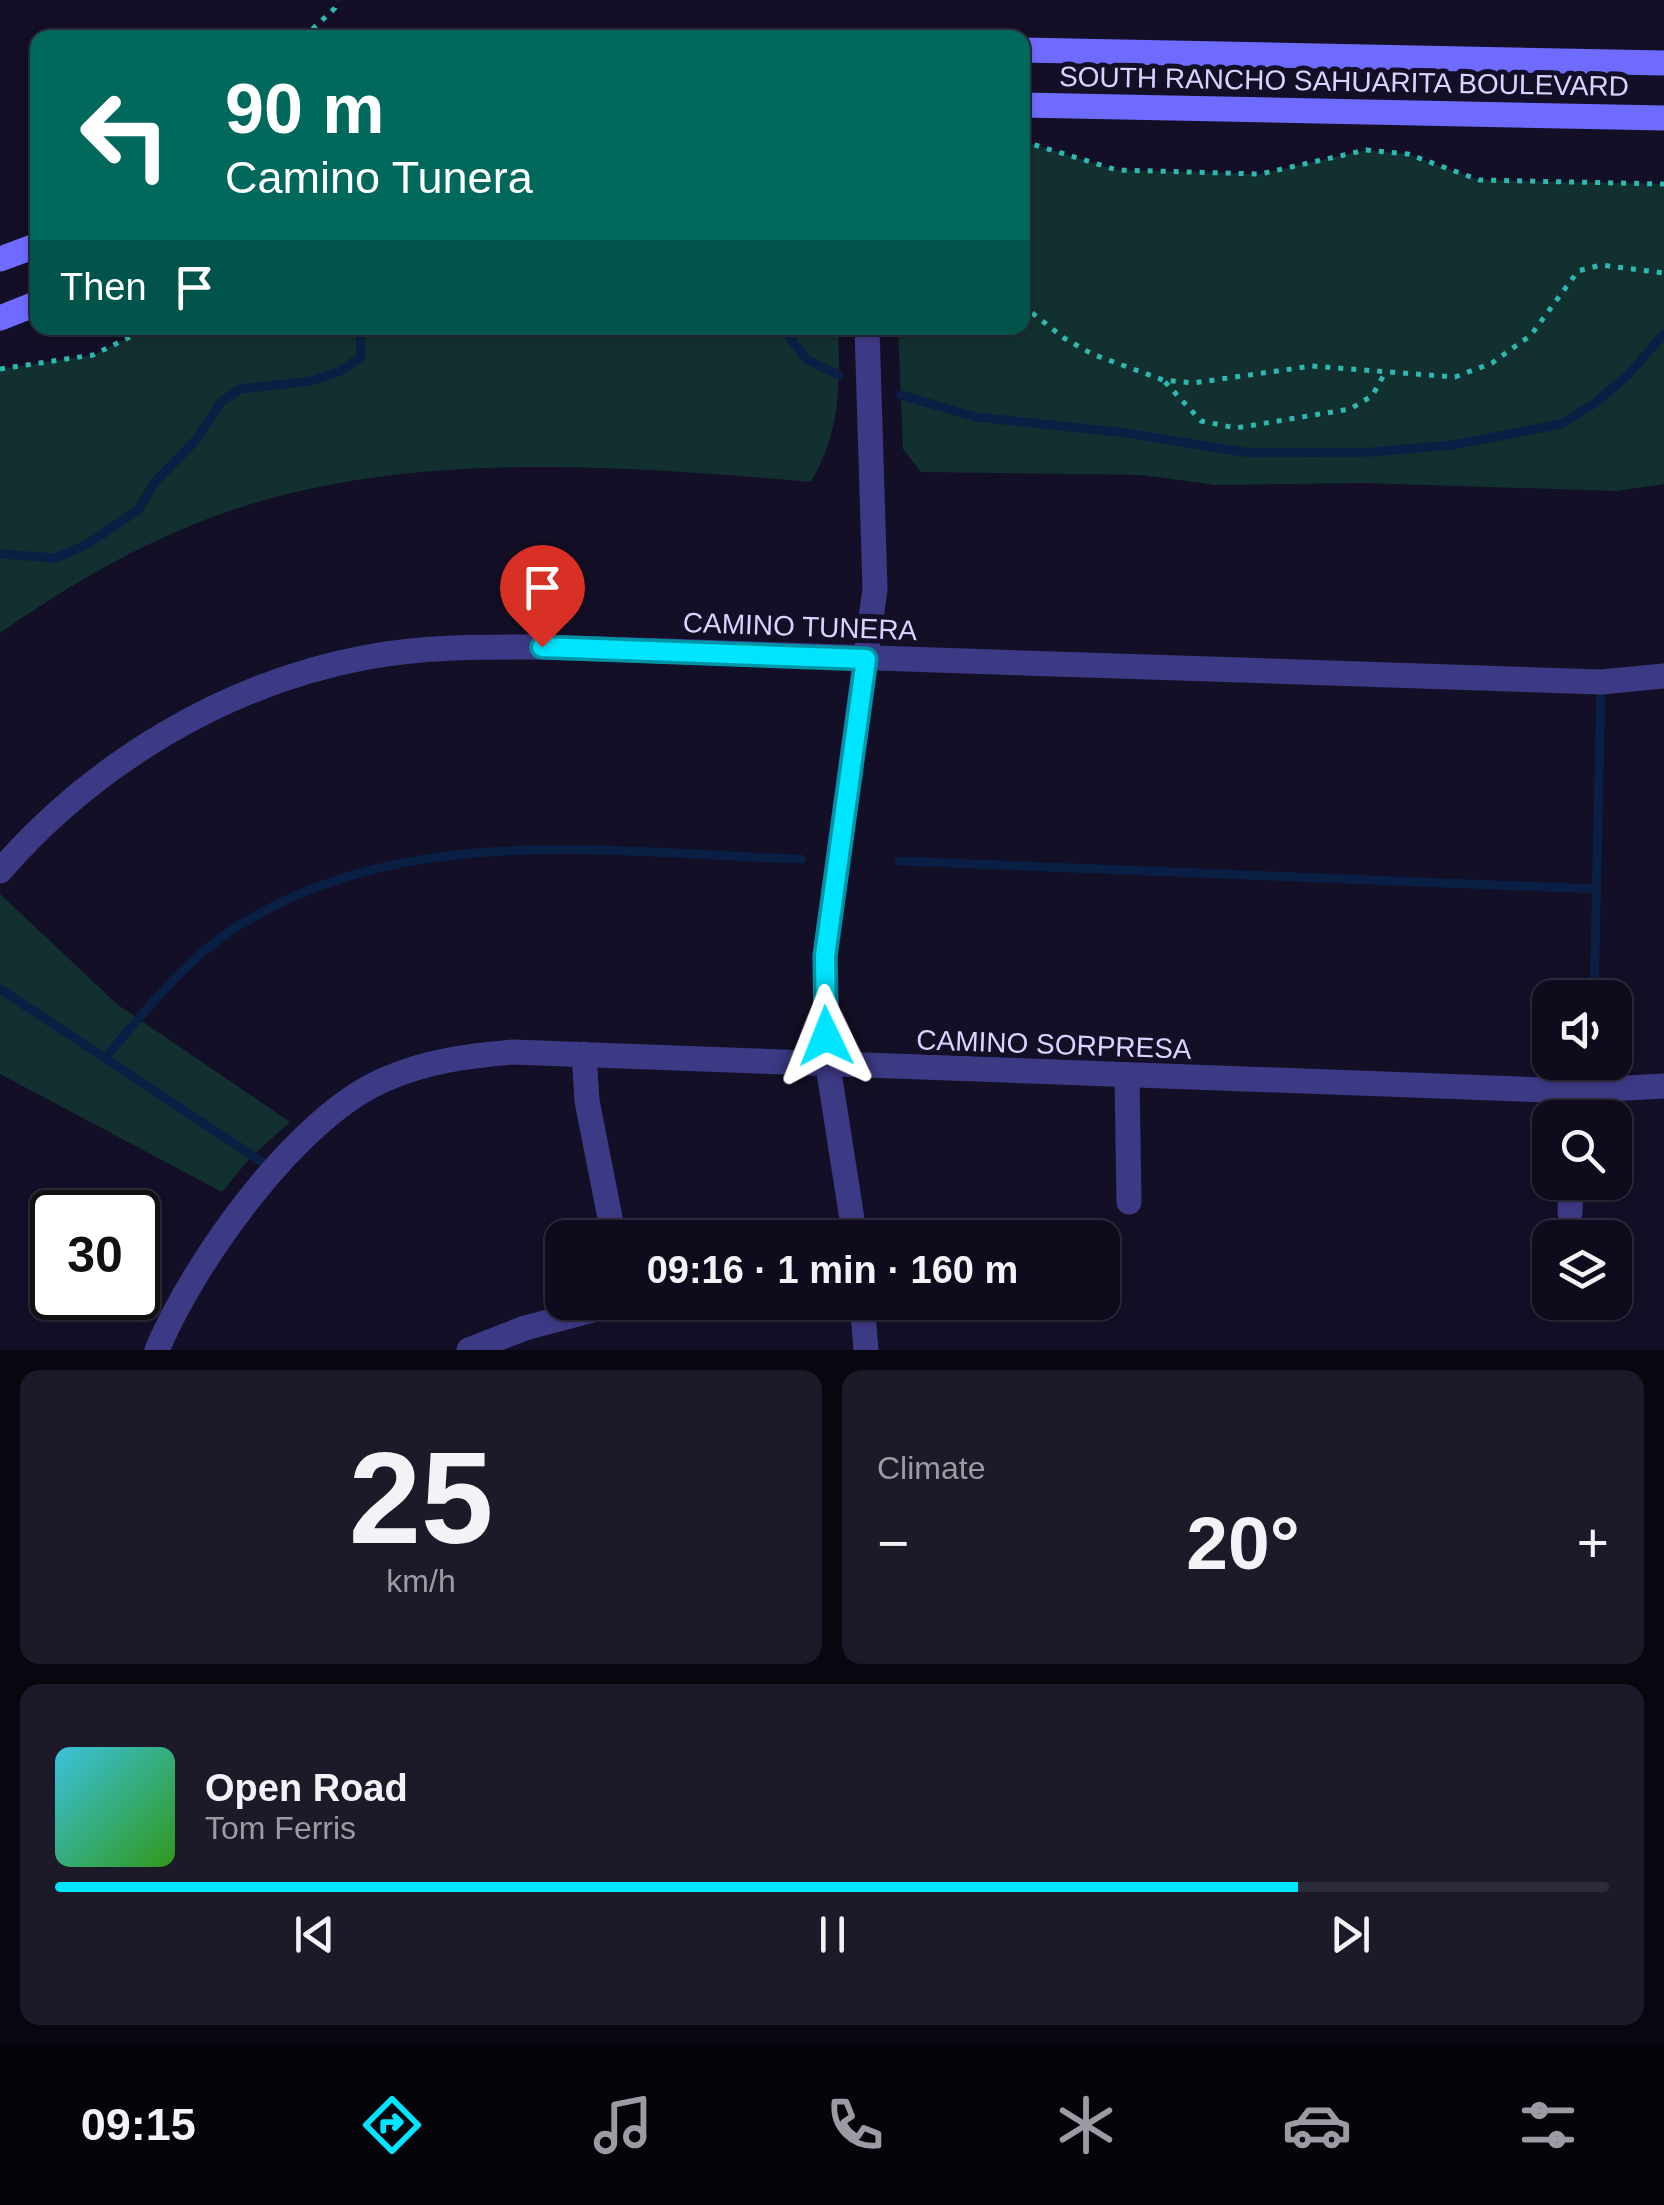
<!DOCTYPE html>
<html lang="en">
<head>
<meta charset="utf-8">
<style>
	:root { --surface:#0e0b1c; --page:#1c1929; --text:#f1f3f6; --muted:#9b9ba3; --line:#2e2b3b; --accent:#00e5ff }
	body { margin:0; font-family:Helvetica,sans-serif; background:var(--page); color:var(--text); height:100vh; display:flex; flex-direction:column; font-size:38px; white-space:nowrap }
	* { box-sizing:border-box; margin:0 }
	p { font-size:32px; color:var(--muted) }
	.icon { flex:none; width:55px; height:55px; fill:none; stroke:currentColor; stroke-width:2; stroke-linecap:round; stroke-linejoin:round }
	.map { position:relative; height:1350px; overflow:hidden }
	.side { display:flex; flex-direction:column; gap:20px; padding:20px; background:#08060f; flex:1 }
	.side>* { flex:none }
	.banner { position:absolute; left:30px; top:30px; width:1000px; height:305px; border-radius:20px; box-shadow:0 2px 8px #0004,0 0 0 2px var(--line); background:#00695c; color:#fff; overflow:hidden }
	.fabs { position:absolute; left:1532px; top:980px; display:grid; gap:20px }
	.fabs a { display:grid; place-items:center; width:100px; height:100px; border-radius:20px; background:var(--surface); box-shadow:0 2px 8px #0004,0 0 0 2px var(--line); font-size:50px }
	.speed { position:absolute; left:30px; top:1190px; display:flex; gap:20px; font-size:50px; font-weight:700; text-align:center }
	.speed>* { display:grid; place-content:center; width:130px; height:130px; border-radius:50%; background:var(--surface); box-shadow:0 2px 8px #0004,0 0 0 2px var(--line); line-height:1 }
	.speed .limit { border:5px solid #111; border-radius:15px; background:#fff; color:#111 }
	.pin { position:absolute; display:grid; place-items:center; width:85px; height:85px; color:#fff; margin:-102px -42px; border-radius:50% 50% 50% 0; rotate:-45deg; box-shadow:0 0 10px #0007 }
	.pin .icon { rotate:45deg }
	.me { position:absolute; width:110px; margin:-55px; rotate:358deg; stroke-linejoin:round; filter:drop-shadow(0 0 8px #0008) }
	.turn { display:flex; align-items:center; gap:35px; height:210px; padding:0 30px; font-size:45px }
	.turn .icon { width:130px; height:130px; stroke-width:2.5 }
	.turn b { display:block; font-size:70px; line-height:85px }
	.then { display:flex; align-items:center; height:95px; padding:0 30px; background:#0003; gap:20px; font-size:38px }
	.big { font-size:75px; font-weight:800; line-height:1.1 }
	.side .card { flex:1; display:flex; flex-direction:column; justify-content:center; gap:15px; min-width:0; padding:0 35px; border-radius:20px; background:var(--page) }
	.side .dial { align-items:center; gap:0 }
	.dial b { font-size:130px; line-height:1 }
	.song { display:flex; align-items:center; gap:30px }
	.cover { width:120px; height:120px; border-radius:15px; background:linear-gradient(135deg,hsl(190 70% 55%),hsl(110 70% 35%)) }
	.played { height:10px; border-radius:5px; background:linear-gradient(90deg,var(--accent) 80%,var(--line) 80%) }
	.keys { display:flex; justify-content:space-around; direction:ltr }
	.heat { display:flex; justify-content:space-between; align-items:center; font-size:55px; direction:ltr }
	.side .tiles { flex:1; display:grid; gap:20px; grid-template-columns:1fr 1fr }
	.card:last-child { grid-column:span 2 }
	.trip { position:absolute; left:545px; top:1220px; width:575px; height:100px; border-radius:20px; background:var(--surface); box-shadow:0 2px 8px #0004,0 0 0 2px var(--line); font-weight:800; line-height:100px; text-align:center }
	.dock { display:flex; height:160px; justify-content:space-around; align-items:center; background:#06040b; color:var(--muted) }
	.dock .icon { width:70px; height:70px }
	.dock .active { color:var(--accent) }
	.dock b { font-size:45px; color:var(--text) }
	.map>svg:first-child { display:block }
	.green { fill:#12302f }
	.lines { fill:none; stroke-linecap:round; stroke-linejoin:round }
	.stream { stroke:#0a1f44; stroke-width:9 }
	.path { stroke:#2fb8b0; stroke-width:5; stroke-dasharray:5 8; stroke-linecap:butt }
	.street { stroke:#3d3a85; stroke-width:25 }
	.secondary { stroke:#6f6bff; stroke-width:25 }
	.route-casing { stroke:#0095a6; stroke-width:25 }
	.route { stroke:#00e5ff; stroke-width:18 }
	.labels { text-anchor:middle; stroke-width:10; stroke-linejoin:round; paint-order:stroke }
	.street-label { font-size:28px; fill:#d9d4ff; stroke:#130f26 }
</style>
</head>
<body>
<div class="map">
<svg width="1664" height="1350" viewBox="0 0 1664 1350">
	<rect width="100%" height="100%" fill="#130f26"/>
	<g class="green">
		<path d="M1023,141L1117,170L1260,174L1366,150L1408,154L1479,180L1664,184V484L1617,491L1363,483L1215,485L1142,475L921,472L903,449L898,328H1022Z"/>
		<path d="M148,328H838C840,385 841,431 811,482C606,464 370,446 178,531C115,558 56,594 0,633V369L93,355Z"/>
		<path d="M0,894L118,1005L290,1122L250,1158L222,1192L0,1074Z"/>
	</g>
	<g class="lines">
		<g class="stream">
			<path d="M768,328L786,333L807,360L839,375"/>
			<path d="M901,395L976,417L1126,433L1250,453L1372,452L1453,445L1561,424L1595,403L1628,375L1664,334"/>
			<path d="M0,554L55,558L86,545L138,510L155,482L195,441L221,402L240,389L311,381L340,371L361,357L360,330L365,328"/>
			<path d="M899,861L1596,889"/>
			<path d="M0,989L270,1167"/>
			<path d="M1594,998L1601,685"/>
			<path d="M106,1057C144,1013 181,964 229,932C398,819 610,853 801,859"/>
			<path d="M1593,1088V1062"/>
		</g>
		<g class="path">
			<path d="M303,38L335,8L337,0"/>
			<path d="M1022,141L1117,170L1260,174L1366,150L1408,154L1479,180L1664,184"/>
			<path d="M1022,305L1064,338L1092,354L1163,380L1193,383L1312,366L1455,377L1492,363L1531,335L1578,271L1601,265L1664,273"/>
			<path d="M0,369L93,355L148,328"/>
			<path d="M1165,382L1201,421L1236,428L1350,409L1372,396L1385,373"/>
		</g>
		<g class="street">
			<path d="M0,871C94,763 226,683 368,657C426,646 484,647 543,647L1601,682L1664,676"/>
			<path d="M584,1054L587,1101L614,1238"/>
			<path d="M1127,1076L1129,1202"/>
			<path d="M1572,1118L1573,1091"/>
			<path d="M1570,1213L1571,1182"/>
			<path d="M855,1238L828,1066L825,955L875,589L867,328"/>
			<path d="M862,1302L866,1350"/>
			<path d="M157,1350C193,1263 297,1116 386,1079C427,1061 468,1056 513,1052L1573,1091L1664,1086"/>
			<path d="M469,1350L525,1328L597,1309L605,1302"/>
		</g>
		<g class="secondary">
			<path d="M1022,50L1664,63"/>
			<path d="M1022,105L1664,118"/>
			<path d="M0,259L38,245"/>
			<path d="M0,318L38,303"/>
		</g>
	</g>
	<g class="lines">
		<g class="route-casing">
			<path id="route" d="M542,647L866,659L825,956L826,1036"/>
		</g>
		<use href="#route" class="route"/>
	</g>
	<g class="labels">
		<g class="street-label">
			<text transform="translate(1344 81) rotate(1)" y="10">SOUTH RANCHO SAHUARITA BOULEVARD</text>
			<text transform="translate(800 626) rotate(2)" y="10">CAMINO TUNERA</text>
			<text transform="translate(1054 1044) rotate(2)" y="10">CAMINO SORPRESA</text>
		</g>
	</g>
</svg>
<div class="fabs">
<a><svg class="icon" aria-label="sound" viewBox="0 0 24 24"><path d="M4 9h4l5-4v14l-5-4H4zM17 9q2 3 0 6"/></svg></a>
<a><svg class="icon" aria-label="search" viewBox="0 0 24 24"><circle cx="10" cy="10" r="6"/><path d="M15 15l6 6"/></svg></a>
<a><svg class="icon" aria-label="layers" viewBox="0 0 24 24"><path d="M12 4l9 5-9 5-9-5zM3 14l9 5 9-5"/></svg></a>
</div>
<div class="speed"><div class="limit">30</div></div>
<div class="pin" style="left:542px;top:647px;background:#d93025"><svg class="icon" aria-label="arrive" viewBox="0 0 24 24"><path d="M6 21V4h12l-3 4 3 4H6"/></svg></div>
<svg class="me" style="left:826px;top:1036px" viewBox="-20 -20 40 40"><path d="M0-17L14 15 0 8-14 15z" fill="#00e5ff" stroke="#fff" stroke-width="4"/></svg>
<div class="trip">09:16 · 1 min · 160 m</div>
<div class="banner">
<div class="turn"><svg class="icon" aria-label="left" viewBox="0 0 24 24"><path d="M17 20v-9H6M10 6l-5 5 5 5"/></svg><div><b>90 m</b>Camino Tunera</div></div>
<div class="then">Then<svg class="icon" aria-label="arrive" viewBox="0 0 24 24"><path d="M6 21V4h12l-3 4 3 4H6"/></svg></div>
</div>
</div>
<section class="side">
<div class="tiles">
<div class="card dial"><b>25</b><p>km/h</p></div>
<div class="card"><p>Climate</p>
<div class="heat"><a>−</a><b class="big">20°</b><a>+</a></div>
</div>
<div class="card">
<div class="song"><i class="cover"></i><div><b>Open Road</b><p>Tom Ferris</p></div></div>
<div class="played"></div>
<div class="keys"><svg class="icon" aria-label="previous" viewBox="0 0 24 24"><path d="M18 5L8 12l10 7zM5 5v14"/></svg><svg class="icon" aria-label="pause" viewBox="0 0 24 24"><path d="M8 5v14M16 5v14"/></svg><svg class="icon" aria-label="next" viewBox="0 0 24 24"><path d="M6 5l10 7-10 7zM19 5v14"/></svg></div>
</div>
</div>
</section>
<nav class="dock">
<b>09:15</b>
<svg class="icon active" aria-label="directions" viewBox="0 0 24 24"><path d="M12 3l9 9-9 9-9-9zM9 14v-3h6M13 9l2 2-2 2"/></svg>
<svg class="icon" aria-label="music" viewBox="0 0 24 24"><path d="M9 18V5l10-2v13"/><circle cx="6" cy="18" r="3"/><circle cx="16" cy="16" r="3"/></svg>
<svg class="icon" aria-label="phone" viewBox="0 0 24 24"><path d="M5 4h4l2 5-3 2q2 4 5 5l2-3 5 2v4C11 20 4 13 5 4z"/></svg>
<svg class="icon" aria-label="climate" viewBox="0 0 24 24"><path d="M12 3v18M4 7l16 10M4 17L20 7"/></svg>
<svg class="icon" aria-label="car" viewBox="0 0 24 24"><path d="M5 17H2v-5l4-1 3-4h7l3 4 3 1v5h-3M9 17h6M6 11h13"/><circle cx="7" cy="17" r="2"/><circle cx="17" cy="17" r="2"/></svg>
<svg class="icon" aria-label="filters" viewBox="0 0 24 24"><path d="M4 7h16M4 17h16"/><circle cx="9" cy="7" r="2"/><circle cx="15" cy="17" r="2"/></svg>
</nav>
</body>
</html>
